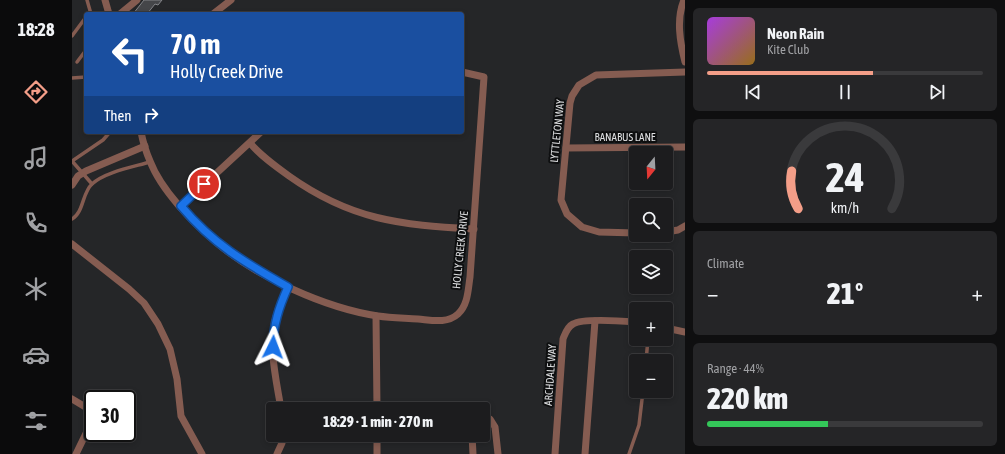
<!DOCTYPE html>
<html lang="en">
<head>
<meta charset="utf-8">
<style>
	:root { --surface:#1c1c1e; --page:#252527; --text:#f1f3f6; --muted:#a0a1a4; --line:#3a3a3c; --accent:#f49e88 }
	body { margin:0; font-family:"Asap Condensed",sans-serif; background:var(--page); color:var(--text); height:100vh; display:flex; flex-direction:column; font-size:15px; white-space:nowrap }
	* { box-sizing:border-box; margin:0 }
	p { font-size:13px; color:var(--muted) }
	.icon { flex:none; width:22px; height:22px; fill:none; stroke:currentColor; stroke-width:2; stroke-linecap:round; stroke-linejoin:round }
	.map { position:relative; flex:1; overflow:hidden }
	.details { display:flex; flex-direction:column; gap:8px; padding:8px; background:#0f0f10; width:320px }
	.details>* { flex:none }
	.top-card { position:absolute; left:12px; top:12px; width:380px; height:122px; border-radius:4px; box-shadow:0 2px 6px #0003,0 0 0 1px var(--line); background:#1a4fa0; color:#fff; overflow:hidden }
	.needle { width:26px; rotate:198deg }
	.buttons { position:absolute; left:557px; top:146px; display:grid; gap:8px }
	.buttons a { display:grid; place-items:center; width:44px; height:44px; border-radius:4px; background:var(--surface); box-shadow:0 2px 6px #0003,0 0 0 1px var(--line); font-size:20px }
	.speed { position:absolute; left:12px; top:390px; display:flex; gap:8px; font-size:20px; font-weight:700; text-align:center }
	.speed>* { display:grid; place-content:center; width:52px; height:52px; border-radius:50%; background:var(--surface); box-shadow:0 2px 6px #0003,0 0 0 1px var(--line); line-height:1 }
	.speed .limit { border:2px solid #111; border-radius:6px; background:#fff; color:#111 }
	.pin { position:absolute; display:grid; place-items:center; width:34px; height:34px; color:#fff; margin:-17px; border:2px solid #fff; border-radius:50%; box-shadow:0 1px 4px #0007 }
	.me { position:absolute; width:44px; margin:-22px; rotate:3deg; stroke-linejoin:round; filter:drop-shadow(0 0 3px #0008) }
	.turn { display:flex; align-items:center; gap:14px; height:84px; padding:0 20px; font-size:18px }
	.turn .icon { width:52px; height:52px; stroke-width:2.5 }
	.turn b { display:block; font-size:28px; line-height:34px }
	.then { display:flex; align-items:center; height:38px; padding:0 20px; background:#0003; gap:8px; font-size:15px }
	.big { font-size:30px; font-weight:800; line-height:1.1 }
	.details .widget { flex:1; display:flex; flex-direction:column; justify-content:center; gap:6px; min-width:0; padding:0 14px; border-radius:6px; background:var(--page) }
	.details .dial { align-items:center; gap:0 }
	.dial svg { height:104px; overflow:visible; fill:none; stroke:var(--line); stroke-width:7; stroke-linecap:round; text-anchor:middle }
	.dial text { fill:var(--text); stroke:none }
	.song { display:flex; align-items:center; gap:12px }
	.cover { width:48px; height:48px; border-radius:6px; background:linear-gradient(135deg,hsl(280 70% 55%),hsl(40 70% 35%)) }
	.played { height:4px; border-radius:2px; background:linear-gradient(90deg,var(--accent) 60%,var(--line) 60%) }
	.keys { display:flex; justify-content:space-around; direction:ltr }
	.heat { display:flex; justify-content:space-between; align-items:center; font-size:22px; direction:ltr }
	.charge { height:6px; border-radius:3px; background:linear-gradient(90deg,#34c759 44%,var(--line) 0) }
	.trip { position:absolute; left:194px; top:402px; width:224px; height:40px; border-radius:4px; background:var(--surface); box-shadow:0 2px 6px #0003,0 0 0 1px var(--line); font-weight:800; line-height:40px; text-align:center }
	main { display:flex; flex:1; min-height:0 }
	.tab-bar { display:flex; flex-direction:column; width:72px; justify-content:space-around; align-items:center; background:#0b0b0c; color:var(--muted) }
	.tab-bar .icon { width:28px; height:28px }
	.tab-bar .current { color:var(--accent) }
	.tab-bar b { font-size:18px; color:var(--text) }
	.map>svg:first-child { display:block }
	.building { fill:#454649; stroke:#838488 }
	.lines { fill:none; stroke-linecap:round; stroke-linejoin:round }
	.lane { stroke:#855c51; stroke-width:3.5 }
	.street { stroke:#855c51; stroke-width:7 }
	.route-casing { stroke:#114b97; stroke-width:10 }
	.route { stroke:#1a73e8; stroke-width:7 }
	.labels { text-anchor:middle; stroke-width:4; stroke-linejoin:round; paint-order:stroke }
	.street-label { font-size:11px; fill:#dfe0e2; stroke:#0e0f10 }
</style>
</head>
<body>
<main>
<nav class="tab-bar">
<b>18:28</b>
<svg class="icon current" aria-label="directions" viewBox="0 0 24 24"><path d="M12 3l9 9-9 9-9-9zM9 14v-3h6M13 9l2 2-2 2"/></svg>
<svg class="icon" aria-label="music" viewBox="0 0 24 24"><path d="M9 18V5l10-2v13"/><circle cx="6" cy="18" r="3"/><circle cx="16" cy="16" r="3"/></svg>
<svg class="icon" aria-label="phone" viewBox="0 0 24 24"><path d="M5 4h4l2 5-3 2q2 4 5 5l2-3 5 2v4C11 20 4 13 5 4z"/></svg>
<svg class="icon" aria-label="climate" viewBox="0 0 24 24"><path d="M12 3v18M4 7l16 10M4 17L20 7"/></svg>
<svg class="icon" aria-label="car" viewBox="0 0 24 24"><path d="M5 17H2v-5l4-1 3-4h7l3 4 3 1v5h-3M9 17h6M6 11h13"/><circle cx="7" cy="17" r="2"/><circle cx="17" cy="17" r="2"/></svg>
<svg class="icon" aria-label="filters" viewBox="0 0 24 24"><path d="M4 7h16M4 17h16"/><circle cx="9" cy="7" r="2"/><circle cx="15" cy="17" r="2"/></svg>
</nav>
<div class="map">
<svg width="613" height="454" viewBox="0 0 613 454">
	<rect width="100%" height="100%" fill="#252628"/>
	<path class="building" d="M72,0H90L86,5L83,4L75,14H61Z"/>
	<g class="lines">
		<g class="lane">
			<path d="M15,0L19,14"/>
			<path d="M0,36L14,17"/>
			<path d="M5,62L14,50"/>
			<path d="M0,78L14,77"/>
			<path d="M0,161L31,140L38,132"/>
			<path d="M0,161L20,184"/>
			<path d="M0,219C12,212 10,193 20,184C33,172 61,167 78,162"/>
			<path d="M574,361L576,339"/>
			<path d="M557,454L567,425L571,391"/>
		</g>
		<g class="street">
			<path d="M33,0L37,14"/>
			<path d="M612,0C604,19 608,42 613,62"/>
			<path d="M48,14L65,0"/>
			<path d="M141,14L159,0"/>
			<path d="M69,132C71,142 74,152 78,161C89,190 121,223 145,243C185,277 253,308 306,316C319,318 333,318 346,319C359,320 375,324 386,314C396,305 396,290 398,277L412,77L390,72"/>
			<path d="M178,143C189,156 203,166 217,176C279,220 328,225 402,229"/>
			<path d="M494,148L613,147"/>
			<path d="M0,185L6,176L14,171L73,146"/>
			<path d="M109,206L189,132"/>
			<path d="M594,232L606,230L613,226"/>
			<path d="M564,233L527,232L510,227L495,214L489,200L498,103L500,96L507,85L524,75L613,72"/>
			<path d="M0,244L57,289L72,303L86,324L98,349L105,379L109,416L130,454"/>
			<path d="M304,316L305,409"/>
			<path d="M594,328L613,332"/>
			<path d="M0,399L15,408L21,416"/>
			<path d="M209,409C204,378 195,344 205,313C208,304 212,295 216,287"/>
			<path d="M411,419H418L423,427L426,454"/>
			<path d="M400,435L401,454"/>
			<path d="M4,454L21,419"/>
			<path d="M205,454L210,443L211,435"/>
			<path d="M305,454V435"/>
			<path d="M483,454L491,339C493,334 495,327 501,324C511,318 551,321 564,322"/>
			<path d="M513,454L523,321"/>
		</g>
	</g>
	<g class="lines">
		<g class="route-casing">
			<path id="route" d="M132,184L109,206C141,244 172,262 216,287C207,307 201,325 201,347"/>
		</g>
		<use href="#route" class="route"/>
	</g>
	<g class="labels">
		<g class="street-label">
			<text transform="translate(485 131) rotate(-84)" y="4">LYTTLETON WAY</text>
			<text x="553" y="141">BANABUS LANE</text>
			<text transform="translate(388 250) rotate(-84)" y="4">HOLLY CREEK DRIVE</text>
			<text transform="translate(478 375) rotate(-86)" y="4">ARCHDALE WAY</text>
		</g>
	</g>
</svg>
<div class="buttons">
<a><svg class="needle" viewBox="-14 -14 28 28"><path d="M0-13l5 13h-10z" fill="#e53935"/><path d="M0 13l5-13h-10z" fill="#a0a1a4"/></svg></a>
<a><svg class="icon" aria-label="search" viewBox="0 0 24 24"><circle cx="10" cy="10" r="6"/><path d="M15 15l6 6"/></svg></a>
<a><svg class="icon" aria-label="layers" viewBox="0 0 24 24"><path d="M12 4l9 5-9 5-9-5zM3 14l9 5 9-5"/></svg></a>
<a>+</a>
<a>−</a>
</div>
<div class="speed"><div class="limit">30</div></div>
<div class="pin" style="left:132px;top:184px;background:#d93025"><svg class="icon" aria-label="arrive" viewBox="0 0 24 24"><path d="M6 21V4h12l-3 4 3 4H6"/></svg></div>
<svg class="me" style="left:201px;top:347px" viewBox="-20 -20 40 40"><path d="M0-17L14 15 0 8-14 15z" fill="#1a73e8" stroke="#fff" stroke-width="4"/></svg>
<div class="trip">18:29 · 1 min · 270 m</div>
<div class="top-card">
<div class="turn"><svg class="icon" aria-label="left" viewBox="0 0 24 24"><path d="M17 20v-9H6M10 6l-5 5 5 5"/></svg><div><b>70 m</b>Holly Creek Drive</div></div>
<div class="then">Then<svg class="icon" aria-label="right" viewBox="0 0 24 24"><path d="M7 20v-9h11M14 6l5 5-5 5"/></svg></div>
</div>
</div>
<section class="details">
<div class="widget">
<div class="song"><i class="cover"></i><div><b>Neon Rain</b><p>Kite Club</p></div></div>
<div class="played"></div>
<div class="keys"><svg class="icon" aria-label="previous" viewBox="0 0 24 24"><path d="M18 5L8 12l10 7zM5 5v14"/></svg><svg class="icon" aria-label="pause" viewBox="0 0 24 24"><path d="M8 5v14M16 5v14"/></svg><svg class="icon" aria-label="next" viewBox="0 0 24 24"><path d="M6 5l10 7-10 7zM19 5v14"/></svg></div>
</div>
<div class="widget dial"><svg viewBox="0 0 100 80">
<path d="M14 69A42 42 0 1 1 86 69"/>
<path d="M14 69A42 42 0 0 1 9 40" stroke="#f49e88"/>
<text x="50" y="56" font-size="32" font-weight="700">24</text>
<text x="50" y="72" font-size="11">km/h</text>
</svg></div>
<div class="widget"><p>Climate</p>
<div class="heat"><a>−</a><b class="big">21°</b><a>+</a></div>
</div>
<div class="widget"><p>Range · 44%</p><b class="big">220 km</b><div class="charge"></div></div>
</section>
</main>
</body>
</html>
